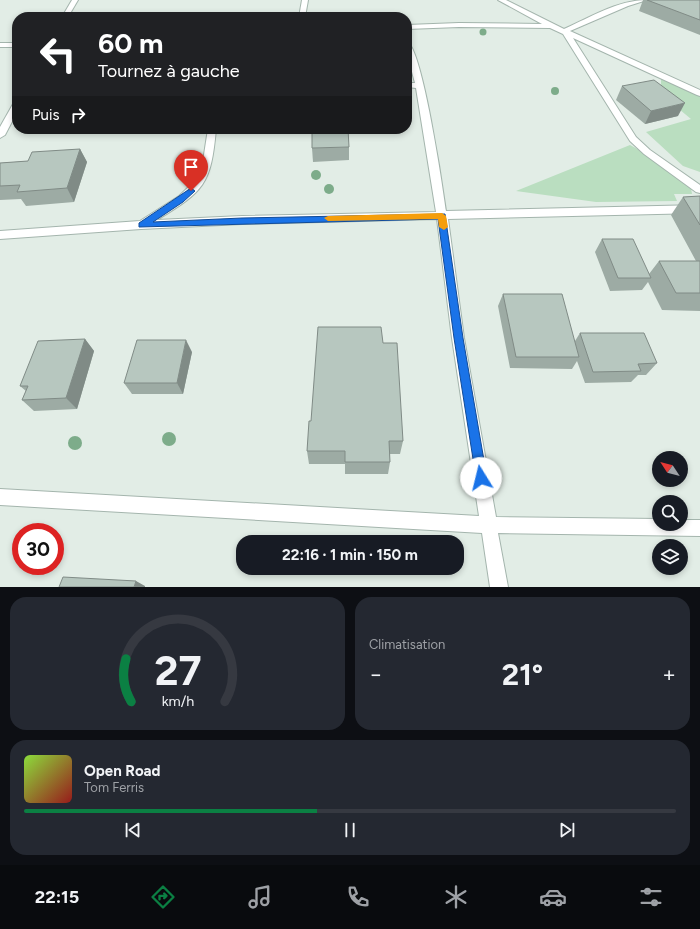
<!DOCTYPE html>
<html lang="fr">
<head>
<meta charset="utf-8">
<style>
	:root { --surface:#171b24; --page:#242831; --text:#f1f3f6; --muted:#9ea1a6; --line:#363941; --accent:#0b8043 }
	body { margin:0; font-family:Figtree,sans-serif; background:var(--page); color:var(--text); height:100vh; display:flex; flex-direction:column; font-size:15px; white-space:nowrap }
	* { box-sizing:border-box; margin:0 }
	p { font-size:13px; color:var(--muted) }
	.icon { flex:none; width:22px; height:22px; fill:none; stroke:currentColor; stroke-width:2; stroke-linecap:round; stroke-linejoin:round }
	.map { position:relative; height:587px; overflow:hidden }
	.panel { display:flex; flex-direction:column; gap:10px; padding:10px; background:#0d0f14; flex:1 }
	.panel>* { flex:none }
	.banner { position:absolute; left:12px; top:12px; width:400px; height:122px; border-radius:16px; box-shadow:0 2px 6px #0003; background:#202124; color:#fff; overflow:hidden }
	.needle { width:26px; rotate:306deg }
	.controls { position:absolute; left:652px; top:451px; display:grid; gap:8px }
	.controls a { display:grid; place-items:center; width:36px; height:36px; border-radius:50%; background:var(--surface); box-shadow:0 2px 6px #0003; font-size:20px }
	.speed { position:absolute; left:12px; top:523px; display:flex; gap:8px; font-size:20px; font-weight:700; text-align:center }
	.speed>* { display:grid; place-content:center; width:52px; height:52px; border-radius:50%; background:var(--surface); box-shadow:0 2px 6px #0003; line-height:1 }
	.speed .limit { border:6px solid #d22; background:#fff; color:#111 }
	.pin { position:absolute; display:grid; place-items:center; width:34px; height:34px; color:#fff; margin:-41px -17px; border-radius:50% 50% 50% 0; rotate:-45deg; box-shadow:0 0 4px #0007 }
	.pin .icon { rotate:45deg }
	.me { position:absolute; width:44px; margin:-22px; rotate:351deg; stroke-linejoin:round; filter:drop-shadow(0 0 3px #0008) }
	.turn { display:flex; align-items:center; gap:14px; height:84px; padding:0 20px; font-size:18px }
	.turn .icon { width:52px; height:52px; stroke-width:2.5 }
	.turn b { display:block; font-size:28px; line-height:34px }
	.then { display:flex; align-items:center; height:38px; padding:0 20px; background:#0003; gap:8px; font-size:15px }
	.big { font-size:30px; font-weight:700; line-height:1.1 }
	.panel .card { flex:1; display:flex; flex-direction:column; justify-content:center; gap:6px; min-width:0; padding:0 14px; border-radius:16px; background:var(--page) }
	.panel .dial { align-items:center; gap:0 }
	.dial svg { height:104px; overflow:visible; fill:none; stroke:var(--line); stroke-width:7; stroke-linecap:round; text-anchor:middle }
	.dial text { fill:var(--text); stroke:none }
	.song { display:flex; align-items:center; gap:12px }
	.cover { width:48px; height:48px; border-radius:6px; background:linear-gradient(135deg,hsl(90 70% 55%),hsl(0 70% 35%)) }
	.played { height:4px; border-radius:2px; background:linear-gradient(90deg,var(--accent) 45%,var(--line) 45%) }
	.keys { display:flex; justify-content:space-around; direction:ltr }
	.heat { display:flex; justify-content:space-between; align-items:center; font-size:22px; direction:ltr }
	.panel .tiles { flex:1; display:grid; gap:10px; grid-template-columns:1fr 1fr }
	.card:last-child { grid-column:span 2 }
	.trip { position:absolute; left:236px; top:535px; width:228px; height:40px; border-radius:16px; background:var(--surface); box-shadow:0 2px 6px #0003; font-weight:700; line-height:40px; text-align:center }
	.dock { display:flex; height:64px; justify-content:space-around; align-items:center; background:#090b0e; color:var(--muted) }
	.dock .icon { width:28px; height:28px }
	.dock .current { color:var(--accent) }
	.dock b { font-size:18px; color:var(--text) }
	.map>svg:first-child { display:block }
	.green { fill:#badec0 }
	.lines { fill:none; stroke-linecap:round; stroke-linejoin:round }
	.minor-casing { stroke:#a4b5ad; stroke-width:2 }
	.minor { fill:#fff; fill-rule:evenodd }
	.tree { fill:#7dac8a }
	.wall { fill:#9daba4 }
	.shaded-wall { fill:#808b86 }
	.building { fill:#b7c7bf; stroke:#808b86 }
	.route { fill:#1a73e8; stroke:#114b97 }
	.slow { fill:#f59e0b }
</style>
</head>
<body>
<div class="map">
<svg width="700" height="587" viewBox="0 0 700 587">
	<rect width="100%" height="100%" fill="#e2ede6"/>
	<g class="green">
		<path d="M661,72L700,90V172L683,166L646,132L691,119L661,94Z"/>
		<path d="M630,145L689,177L692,194H674L677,201L596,202L516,191Z"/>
	</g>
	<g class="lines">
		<g class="minor-casing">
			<g id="minor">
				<path d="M72,0H78L68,17H62Z"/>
				<path d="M302,0H308L305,17H299Z"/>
				<path d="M498,0H506L564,29C591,17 618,0 647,0L628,6L570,31L700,90V96L697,95L573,38L636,137L650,150L700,185V193L696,192L644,154L630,141L563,34L550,28L459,27L407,29V25L459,23L542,24Z"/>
				<path d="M407,42C422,47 443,189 446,211L700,205V213L448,219L464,338L496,517L659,519V524H681V520H700V536L498,533L508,587H490L482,533L0,505V489L479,516L452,338L437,219L242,224L141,229L0,239V231L140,221L179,196L197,179L203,161L208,129H216C211,185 204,191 157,220L242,216L436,212L416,88L407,87V83H415L407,53Z"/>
				<rect x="0" y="43" width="17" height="4"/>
				<path d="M17,101V112L5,135L0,138V127L13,104Z"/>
			</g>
		</g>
		<use href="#minor" class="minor"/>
	</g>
	<g class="tree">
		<circle cx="483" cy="32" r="3.5"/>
		<circle cx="555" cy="91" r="4"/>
		<circle cx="316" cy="175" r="5"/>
		<circle cx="329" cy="189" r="5"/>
		<circle cx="169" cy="439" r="7"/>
		<circle cx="75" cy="443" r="7"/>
	</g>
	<g class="wall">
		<path d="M643,0H700V35L639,11Z"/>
		<path d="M622,86L678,116L645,124L616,100Z"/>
		<path d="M349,147V160L313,162L312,148Z"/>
		<path d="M80,149L87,162L74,202L26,206L21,199L0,200V163L28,161Z"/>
		<path d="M700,196V311L662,310L648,282L642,290L610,291L595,252L602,239L649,274L659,261H696L671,215L683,197Z"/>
		<path d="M503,294L575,341L580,333L657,363L646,375H638L631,382L585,383L577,361L572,369L510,368L498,306Z"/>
		<path d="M85,339L94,351L77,409L34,411L22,400L26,391L20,386Z"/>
		<path d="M383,343L403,441L400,454H390V462L388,474H345V464H309L307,451L311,421Z"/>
		<path d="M192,352L183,394H132L124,383Z"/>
	</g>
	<g class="shaded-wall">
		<path d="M685,103L678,116L645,124L651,111Z"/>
		<path d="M80,149L87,162L74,202L67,188Z"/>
		<path d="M85,339L94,351L77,409L66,398Z"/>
		<path d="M186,340L192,352L183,394L177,383Z"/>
		<path d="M136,581L145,586V587H134Z"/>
	</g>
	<g class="building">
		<path d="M647,0H700V20Z"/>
		<path d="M654,80L685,103L651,111L622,86Z"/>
		<path d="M312,129H348L349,147L312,148Z"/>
		<path d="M80,149L67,188L17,192L20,185L0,186V163L28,161L32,152Z"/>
		<path d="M700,196V225L683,197Z"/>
		<path d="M602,239H633L651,278H618Z"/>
		<path d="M659,261H700V293H676Z"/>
		<path d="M503,294H562L579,357H516Z"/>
		<path d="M318,327H381L383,343H397L403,441H389L390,462H345V451H307L309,421H311Z"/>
		<path d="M580,333H644L657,363L638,364L641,371L593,372Z"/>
		<path d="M85,339L66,398L22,400L28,386H20L38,341Z"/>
		<path d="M137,340H186L177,383H124Z"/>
		<path d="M63,577L136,581L134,587H59Z"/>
	</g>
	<path class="route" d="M191,188L195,191L183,202L153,222L242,218L445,214L463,338L487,478L486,483L481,484L477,483L476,478L454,338L438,219L139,227V223Z"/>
	<path class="slow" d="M442,213L446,216L448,227L444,230L439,227L438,219L328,221L324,218L328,216Z"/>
</svg>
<div class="controls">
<a><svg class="needle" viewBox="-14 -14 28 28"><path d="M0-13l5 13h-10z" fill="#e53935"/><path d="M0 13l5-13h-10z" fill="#9ea1a6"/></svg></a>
<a><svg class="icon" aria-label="search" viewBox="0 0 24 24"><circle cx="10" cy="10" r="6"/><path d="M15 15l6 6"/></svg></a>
<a><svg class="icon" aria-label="layers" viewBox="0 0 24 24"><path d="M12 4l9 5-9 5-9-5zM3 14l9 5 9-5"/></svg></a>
</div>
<div class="speed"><div class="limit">30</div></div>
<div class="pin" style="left:191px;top:191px;background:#d93025"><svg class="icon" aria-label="arrive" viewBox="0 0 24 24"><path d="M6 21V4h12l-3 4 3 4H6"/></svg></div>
<svg class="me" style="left:481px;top:478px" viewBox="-20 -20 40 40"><circle r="19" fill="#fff"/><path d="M0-13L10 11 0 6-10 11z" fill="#1a73e8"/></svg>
<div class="trip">22:16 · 1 min · 150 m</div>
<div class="banner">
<div class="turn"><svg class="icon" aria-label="left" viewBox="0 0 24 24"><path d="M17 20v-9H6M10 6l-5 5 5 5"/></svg><div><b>60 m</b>Tournez à gauche</div></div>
<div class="then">Puis<svg class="icon" aria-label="right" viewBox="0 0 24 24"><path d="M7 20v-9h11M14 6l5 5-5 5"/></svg></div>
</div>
</div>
<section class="panel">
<div class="tiles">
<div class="card dial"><svg viewBox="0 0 100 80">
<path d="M14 69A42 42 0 1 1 86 69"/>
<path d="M14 69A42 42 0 0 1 10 36" stroke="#0b8043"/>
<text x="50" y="56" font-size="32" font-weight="700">27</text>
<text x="50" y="72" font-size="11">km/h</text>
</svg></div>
<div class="card"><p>Climatisation</p>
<div class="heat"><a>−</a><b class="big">21°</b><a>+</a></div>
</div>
<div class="card">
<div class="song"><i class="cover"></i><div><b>Open Road</b><p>Tom Ferris</p></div></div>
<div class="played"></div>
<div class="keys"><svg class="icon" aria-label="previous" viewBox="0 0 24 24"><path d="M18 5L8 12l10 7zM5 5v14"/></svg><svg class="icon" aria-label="pause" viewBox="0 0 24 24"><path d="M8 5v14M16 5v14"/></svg><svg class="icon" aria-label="next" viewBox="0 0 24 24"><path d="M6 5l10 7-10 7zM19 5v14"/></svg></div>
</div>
</div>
</section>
<nav class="dock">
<b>22:15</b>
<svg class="icon current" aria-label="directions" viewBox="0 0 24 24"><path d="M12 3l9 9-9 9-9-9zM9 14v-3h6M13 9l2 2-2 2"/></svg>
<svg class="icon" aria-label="music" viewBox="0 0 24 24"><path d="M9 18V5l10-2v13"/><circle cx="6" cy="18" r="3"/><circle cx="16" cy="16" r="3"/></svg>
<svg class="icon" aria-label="phone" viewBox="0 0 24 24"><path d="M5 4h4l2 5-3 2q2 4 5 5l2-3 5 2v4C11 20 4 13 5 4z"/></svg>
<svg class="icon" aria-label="climate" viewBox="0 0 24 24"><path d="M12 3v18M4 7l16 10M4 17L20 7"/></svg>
<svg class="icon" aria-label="car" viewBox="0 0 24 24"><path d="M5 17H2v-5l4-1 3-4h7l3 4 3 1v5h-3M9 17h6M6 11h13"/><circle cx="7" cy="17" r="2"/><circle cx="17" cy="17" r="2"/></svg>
<svg class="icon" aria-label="filters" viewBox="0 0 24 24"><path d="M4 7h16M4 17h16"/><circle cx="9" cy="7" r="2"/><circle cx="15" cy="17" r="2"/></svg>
</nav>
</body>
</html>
